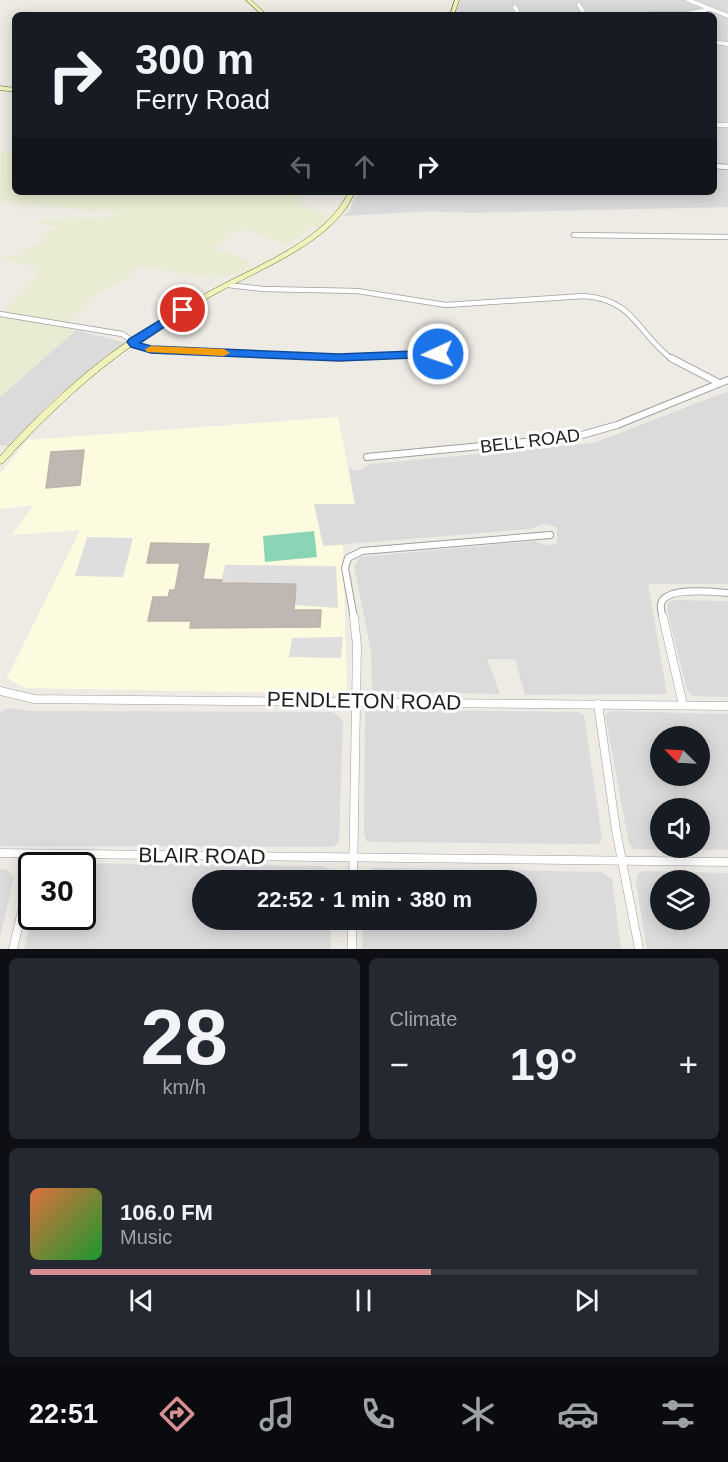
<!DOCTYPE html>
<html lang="en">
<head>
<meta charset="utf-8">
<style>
	:root { --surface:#171b24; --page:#242831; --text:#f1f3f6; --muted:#9ea1a6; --line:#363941; --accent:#d78f92 }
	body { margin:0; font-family:Arial,sans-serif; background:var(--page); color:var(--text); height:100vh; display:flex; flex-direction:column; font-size:22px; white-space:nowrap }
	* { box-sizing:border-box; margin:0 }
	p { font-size:20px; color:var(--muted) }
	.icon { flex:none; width:33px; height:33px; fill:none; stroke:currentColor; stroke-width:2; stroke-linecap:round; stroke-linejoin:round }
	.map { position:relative; height:949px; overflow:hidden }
	.panel { display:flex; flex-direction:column; gap:9px; padding:9px; background:#0d0f14; flex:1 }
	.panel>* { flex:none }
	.banner { position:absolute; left:12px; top:12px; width:705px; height:183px; border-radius:9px; box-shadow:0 3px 15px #0003; background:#171b24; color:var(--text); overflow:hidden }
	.needle { width:39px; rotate:294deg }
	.fabs { position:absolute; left:650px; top:726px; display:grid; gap:12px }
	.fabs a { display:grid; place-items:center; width:60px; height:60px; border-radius:50%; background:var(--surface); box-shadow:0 3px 15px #0003; font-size:30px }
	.speed { position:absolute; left:18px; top:852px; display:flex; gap:12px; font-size:30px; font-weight:700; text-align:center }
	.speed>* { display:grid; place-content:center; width:78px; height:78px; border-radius:50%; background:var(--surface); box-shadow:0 3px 15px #0003; line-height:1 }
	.speed .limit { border:3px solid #111; border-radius:9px; background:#fff; color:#111 }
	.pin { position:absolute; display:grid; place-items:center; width:51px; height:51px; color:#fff; margin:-26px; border:3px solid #fff; border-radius:50%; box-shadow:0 2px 6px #0007 }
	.me { position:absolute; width:66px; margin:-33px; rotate:267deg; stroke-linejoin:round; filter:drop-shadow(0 0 4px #0008) }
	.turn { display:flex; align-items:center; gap:21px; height:126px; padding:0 24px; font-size:27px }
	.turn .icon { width:78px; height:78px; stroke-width:2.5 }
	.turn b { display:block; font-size:42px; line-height:51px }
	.lanes { display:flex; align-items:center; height:57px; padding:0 24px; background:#0003; justify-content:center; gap:30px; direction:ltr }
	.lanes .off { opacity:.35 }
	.big { font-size:45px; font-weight:700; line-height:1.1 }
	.panel .card { flex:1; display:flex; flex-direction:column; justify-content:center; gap:9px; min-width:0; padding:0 21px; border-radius:9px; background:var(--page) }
	.panel .dial { align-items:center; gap:0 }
	.dial b { font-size:78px; line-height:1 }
	.song { display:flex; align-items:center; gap:18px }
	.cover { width:72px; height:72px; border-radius:9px; background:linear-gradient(135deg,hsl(20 70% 55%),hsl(130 70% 35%)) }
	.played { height:6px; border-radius:3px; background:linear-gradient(90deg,var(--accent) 60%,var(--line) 60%) }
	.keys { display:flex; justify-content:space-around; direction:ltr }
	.heat { display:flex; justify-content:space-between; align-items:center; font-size:33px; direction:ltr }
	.panel .tiles { flex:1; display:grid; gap:9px; grid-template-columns:1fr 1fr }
	.card:last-child { grid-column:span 2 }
	.trip { position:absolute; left:192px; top:870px; width:345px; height:60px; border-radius:30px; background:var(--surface); box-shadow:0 3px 15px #0003; font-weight:700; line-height:60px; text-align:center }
	.tab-bar { display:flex; height:96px; justify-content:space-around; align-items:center; background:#090b0e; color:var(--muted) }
	.tab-bar .icon { width:42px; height:42px }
	.tab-bar .selected { color:var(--accent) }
	.tab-bar b { font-size:27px; color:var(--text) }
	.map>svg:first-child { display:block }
	.residential { fill:#dcdbdb; fill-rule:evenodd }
	.education { fill:#fcfbe0 }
	.farmland { fill:#e9ebd2 }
	.pitch { fill:#8bd5b7 }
	.parking { fill:#dedede }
	.building { fill:#beb7b2; stroke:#beb2a9; stroke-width:1.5 }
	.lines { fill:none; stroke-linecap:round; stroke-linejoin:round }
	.street-far3-casing { stroke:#9f9f9f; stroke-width:4.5 }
	.street-far2-casing { stroke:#9f9f9f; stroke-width:6 }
	.street-far1-casing { stroke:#9f9f9f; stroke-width:8 }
	.street-casing { stroke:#9f9f9f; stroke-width:9 }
	.secondary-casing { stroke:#626a10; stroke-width:1 }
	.street-far3 { stroke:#fff; stroke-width:4 }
	.street-far2 { stroke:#fff; stroke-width:4.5 }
	.street-far1 { stroke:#fff; stroke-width:6 }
	.street { stroke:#fff; stroke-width:8 }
	.secondary { fill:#f1f3be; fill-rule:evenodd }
	.route { fill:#1a73e8; stroke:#114b97; stroke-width:1.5 }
	.slow { fill:#f59e0b }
	.labels { text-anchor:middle; stroke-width:6; stroke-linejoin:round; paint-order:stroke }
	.street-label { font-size:18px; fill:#1e1e1e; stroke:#fff }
	.near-street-label { font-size:21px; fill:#1e1e1e; stroke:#fff }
</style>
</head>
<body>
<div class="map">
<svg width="728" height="949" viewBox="0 0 728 949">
	<rect width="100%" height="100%" fill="#eeebe5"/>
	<g class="residential">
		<path d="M460,0H728V207L470,213L432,211L343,216L349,211L357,192H714V15H455Z"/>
		<path d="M76,330L126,343L56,397L8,446L0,445V397Z"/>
		<path d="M728,391V584H648L667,694L525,695L515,659H487L500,694L372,691L371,650L354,566L360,557L534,541L545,545L557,544V527L543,524L530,529L323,546L314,504H354L349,468L357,471L371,464L594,443Z"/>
		<path d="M673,600L728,601V697L692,696L687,690L667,610L668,603Z"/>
		<path d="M10,708L29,711L333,712L343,720L339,841L334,846L326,847L0,846V712Z"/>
		<path d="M373,710L578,712L584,715L602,838L599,844L367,842L364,834L365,718L366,712Z"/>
		<path d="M612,711L728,714V850L634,849L629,844L605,714ZM660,736H699V776H660ZM660,808H699V848H660Z"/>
		<path d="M56,863L322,866L332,870V880H202V920H331V949H24L32,917L82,916V866L51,865Z"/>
		<path d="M373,868L601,872L612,879L621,949H362L363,920H526V880H364L366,873Z"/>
		<path d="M0,869L8,870L14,878L0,938Z"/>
		<path d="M644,871L728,873V949H647L636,884L637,874ZM660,880H699V920H660Z"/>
	</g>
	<path class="education" d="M338,417L355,504H314L323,546L343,545L347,694L25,688L7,678L80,530L12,535L34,505L0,509V473L28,440Z"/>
	<g class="farmland">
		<path d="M0,152H15V192H297L299,203L308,209L330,214L320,228L305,226L312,229L288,244L243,229L226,235L224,241L214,248L247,260L251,267L236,275L213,278L140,266L130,276L96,294L67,324L9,314L4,311L37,276L35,268L3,258L5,255L18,257L24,249L42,243L40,238L44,233L60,227L37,223L54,219L87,217L105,219L118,212L0,202Z"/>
		<path d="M0,316L76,330L0,397Z"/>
	</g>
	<path class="pitch" d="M314,531L317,557L265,562L263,536Z"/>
	<g class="parking">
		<path d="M87,537L133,538L123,577L75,576Z"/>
		<path d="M225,565L336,566L338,608L294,605L297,583H221Z"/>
		<path d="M343,637L341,658L289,657L292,638Z"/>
	</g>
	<g class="building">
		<path d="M84,450L80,485L46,488L51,452Z"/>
		<path d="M151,543L209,544L203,579L222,580L221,583L296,584L294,610H321L320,627L190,628L191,621H148L153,597H168L170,590H175L180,563H147Z"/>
	</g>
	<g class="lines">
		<g class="street-far3-casing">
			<g id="street-far3">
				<path d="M688,0L728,16"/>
				<path d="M579,5L585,15"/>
				<path d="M515,7L519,15"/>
				<path d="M651,14H687L709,9"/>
				<path d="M714,42L728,44"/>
				<path d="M714,125H728"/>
			</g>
		</g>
		<g class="street-far2-casing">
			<g id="street-far2">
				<path d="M714,166L728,167"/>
				<path d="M574,235L728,237"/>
				<path d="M228,285L263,289L357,291L446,305L584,296C636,300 636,333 673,360"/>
				<path d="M0,314L122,334L142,347L151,349L339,357L455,353"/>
			</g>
		</g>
		<g class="street-far1-casing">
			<g id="street-far1">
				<path d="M671,358L719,383"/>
				<path d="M367,457L575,437L617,425L728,380"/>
				<path d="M354,618L345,568L348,558L362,551L550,535"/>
				<path d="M663,618C662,614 660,609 661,604C665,586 714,592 728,593"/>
			</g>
		</g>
		<g class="street-casing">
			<g id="street">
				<path d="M663,617L683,705"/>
				<path d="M0,691L34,699L728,706"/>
				<path d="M598,704L616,830L639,949"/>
				<path d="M0,853L728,862"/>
				<path d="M353,880L357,646L354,617"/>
				<path d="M352,920V949"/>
				<path d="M13,949L32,869"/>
			</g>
		</g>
		<g class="secondary-casing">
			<g id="secondary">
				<path d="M246,0H251L267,15H262Z"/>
				<path d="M455,0H459L454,15H450Z"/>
				<path d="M0,86L15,88V92L0,90Z"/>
				<path d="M349,192H355C352,197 350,203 346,208C320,246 257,271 217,293C192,307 167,322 143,338C91,373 45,417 3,463L0,464V456C42,410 88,367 140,333C164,318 189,302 214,289C255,267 311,245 339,208C343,203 346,197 349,192Z"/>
			</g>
		</g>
		<use href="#street-far3" class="street-far3"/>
		<use href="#street-far2" class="street-far2"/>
		<use href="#street-far1" class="street-far1"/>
		<use href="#street" class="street"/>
		<use href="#secondary" class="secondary"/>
	</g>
	<path class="route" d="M183,306L187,307V312L140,343L151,346L339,354L438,350L444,354L438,357L339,361L151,353L131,347L127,342L129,339Z"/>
	<path class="slow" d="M151,346L224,349L230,353L224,356L147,352L145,349Z"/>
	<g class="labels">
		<g class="street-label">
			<text transform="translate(530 441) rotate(-7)" y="6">BELL ROAD</text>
		</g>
		<g class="near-street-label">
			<text transform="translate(364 701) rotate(1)" y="7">PENDLETON ROAD</text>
			<text transform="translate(202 856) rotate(1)" y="7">BLAIR ROAD</text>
		</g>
	</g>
</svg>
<div class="fabs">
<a><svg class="needle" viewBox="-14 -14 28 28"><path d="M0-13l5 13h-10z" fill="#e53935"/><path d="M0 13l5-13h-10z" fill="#9ea1a6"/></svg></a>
<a><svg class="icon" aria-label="sound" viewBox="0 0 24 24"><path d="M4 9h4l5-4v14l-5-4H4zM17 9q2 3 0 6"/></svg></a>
<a><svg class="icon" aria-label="layers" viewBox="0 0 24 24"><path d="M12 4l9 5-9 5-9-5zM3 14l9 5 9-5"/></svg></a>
</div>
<div class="speed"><div class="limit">30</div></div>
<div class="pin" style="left:183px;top:310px;background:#d93025"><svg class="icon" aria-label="arrive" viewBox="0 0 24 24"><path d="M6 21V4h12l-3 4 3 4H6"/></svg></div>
<svg class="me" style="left:438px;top:354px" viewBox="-20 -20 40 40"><circle r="17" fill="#1a73e8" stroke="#fff" stroke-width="3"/><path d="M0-11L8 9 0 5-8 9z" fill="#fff"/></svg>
<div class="trip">22:52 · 1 min · 380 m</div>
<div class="banner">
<div class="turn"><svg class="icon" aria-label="right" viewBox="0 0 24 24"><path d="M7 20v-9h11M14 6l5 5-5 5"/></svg><div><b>300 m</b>Ferry Road</div></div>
<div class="lanes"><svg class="icon off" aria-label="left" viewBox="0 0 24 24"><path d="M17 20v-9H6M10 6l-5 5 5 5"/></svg><svg class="icon off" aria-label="ahead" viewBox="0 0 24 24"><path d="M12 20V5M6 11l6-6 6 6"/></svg><svg class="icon" aria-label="right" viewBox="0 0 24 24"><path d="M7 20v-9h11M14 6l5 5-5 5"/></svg></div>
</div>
</div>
<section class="panel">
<div class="tiles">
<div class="card dial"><b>28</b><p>km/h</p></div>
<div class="card"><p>Climate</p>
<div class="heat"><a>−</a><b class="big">19°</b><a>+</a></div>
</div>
<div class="card">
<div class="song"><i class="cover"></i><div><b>106.0 FM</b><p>Music</p></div></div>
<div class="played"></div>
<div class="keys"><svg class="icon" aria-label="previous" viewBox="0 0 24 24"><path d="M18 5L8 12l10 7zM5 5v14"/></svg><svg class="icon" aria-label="pause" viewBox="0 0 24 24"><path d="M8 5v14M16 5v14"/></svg><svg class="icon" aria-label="next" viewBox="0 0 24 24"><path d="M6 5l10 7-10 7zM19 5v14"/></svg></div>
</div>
</div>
</section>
<nav class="tab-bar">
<b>22:51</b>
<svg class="icon selected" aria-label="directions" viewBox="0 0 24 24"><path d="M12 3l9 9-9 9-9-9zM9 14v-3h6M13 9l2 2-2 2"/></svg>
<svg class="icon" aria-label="music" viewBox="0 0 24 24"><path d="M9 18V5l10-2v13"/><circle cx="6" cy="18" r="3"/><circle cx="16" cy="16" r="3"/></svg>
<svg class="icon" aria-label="phone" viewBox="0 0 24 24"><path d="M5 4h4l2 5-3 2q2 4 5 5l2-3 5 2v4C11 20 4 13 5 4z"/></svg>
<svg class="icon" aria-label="climate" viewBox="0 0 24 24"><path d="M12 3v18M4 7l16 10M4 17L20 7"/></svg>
<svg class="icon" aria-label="car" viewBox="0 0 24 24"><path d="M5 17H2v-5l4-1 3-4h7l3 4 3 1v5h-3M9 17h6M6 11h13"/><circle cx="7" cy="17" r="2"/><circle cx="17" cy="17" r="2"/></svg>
<svg class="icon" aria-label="filters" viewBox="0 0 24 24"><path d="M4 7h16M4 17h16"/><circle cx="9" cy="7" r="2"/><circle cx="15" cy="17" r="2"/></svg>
</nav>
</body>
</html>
